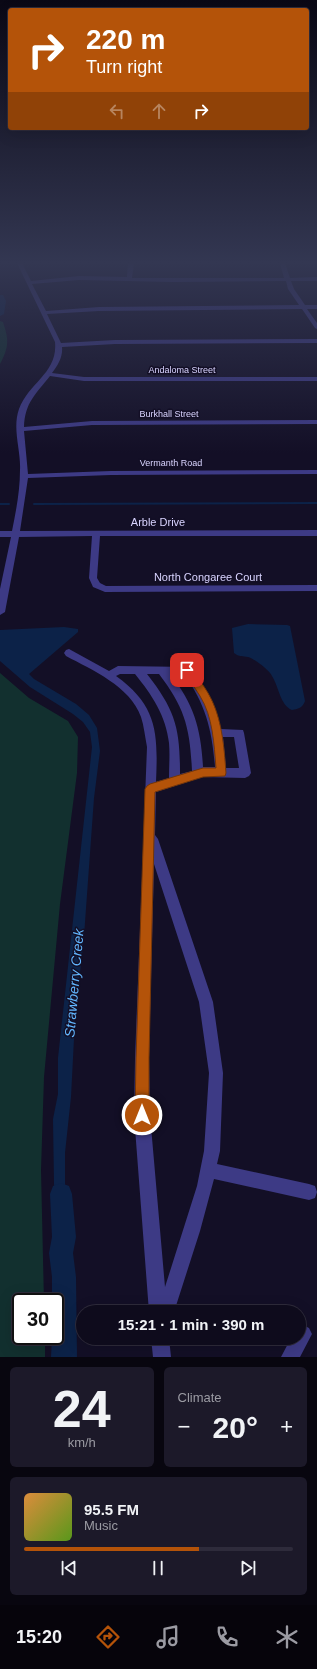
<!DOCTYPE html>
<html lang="en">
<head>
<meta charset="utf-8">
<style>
	:root { --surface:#0e0b1c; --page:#1c1929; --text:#f1f3f6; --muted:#9b9ba3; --line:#2e2b3b; --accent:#b45309 }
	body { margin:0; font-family:Helvetica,sans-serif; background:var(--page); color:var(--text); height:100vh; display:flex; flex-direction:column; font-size:15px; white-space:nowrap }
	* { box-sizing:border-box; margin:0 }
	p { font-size:13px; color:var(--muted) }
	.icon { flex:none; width:22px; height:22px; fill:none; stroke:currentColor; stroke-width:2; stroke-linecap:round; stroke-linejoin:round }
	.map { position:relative; height:1357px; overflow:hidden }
	.drawer { display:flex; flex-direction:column; gap:10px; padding:10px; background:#08060f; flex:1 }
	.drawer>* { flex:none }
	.banner { position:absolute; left:8px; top:8px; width:301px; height:122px; border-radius:4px; box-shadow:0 4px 16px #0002,0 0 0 1px var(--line); background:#b45309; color:#fff; overflow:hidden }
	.speed { position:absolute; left:12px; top:1293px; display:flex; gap:8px; font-size:20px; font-weight:700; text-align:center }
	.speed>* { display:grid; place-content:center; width:52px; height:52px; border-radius:50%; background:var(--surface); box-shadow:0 4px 16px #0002,0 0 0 1px var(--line); line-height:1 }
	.speed .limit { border:2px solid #111; border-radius:6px; background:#fff; color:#111 }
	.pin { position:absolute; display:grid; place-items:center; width:34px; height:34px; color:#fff; margin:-17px; border-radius:8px; box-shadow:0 2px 6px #0006 }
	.me { position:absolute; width:44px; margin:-22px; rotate:0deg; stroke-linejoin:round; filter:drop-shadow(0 0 3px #0008) }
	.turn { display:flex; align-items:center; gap:14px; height:84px; padding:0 12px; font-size:18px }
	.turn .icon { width:52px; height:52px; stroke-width:2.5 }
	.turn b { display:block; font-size:28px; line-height:34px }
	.lanes { display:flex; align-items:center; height:38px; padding:0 12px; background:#0003; justify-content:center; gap:20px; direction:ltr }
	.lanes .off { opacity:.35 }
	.big { font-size:30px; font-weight:700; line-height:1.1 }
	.drawer .tile { flex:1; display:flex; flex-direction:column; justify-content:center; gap:6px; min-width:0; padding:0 14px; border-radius:6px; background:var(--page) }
	.drawer .dial { align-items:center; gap:0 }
	.dial b { font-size:52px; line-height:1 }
	.song { display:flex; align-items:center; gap:12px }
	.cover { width:48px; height:48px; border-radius:6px; background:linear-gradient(135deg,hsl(30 70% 55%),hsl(90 70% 35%)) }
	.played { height:4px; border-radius:2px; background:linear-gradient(90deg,var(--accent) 65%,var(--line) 65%) }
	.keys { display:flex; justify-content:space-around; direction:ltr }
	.heat { display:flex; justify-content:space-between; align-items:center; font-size:22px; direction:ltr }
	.drawer .tiles { flex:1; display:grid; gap:10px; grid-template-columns:1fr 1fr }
	.tile:last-child { grid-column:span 2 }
	.trip { position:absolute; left:76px; top:1305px; width:230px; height:40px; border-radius:20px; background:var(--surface); box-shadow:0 4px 16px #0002,0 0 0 1px var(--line); font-weight:700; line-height:40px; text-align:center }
	.dock { display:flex; height:64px; justify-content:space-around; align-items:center; background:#06040b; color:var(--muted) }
	.dock .icon { width:28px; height:28px }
	.dock .active { color:var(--accent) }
	.dock b { font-size:18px; color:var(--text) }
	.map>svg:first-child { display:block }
	.green { fill:#12302f }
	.water { fill:#0c2248 }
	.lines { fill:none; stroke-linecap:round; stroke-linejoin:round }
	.stream { stroke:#0c2248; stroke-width:2 }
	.river { fill:#0c2248; fill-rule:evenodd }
	.minor { fill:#3d3a85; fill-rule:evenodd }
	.route { fill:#b45309; stroke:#753606 }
	.labels { text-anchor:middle; stroke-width:3; stroke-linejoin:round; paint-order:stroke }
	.far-street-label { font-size:9px; fill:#d9d4ff; stroke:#130f26 }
	.street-label { font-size:11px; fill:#d9d4ff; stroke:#130f26 }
	.near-water-label { font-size:14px; font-style:italic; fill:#62b6ff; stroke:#130f26 }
</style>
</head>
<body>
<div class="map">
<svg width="317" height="1357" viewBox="0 0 317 1357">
	<rect width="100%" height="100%" fill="#130f26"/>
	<g class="green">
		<path d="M0,321L3,322C9,340 9,347 0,364Z"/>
		<path d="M0,673L29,698L68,721L78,737L77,773L60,904L44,1077L41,1170L44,1302H21V1336H45V1357H0Z"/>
	</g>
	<g class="water">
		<path d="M248,624L287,625L290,626L305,701C303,707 299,709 292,710C280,705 279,687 272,676C269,670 255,659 248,657C243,656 239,657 234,653L232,628Z"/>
		<path d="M64,627L78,629V632L29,674L34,679L76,704L89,715L97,728L100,751L94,798L84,936L75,1019L71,1097L65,1153V1205L62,1213L56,1201L54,1184L53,1119L58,1094V1058L92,747L90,732L83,722L73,714L30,687L0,661V630Z"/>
	</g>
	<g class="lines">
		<g class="stream">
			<path d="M0,504H9"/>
			<path d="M34,504L317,503"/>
		</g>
		<g class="river">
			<path d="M0,295H3L6,301L4,314L0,316Z"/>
			<path d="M61,1183L69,1186L72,1194L76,1237L73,1253L76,1277L77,1357H51L52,1336H55V1302H52V1277L49,1253L52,1237L50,1194L53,1186Z"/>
		</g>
		<g class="minor">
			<path d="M17,263H22L31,281L79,276L127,277L128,263H134L132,278H284L280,263H285L290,278L317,277V281H291L294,289L305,305H317V309H307L317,323V329L315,328L302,309L99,311L47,314L61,343L115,340L317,339V343L115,344L62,347C63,357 58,365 52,373L84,377H317V381H84L50,376C36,394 25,402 24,427L92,421L317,420V424L92,425L24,431L28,474L111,471L317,470V474L111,475L28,478L20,531L317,530V536H100L97,578L100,583L106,586L317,585V591L105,592L93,587L89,578L92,536L19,537L5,612L0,615V589L11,537H0V531H12C16,511 20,491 20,470C21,450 12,429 19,409C29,382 58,373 55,342ZM79,280L173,282L286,281L288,289L299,305L99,307L46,311L32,284Z"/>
			<path d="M69,649L109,671L118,666L191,667L208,695L221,729L243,730L244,733L251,773L249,776L245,778L203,777L156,792L155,835L158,839L213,1002L223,1073L220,1151L217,1164L309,1184L315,1186L317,1192L315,1198L309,1200L214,1179L200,1231L174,1312H149L134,1115L135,1058L147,747C145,737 144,726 141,717C130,686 92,670 66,656L64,653L66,650ZM120,674H135C152,695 166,716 169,743C170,755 169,766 169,778L156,782C158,734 158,706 116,676ZM147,674H159C185,708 190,728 192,771L180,774C180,729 176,711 147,674ZM170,674H184C206,705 212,730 215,767H203C201,729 194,704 170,674ZM223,737H234L239,768H226ZM154,864L199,1002L209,1073L204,1151L197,1186L165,1287L150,1115L149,1058Z"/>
			<path d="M303,1325L309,1328L312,1334L300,1357H281L291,1338H299V1327Z"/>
			<path d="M151,1338H169L171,1357H153Z"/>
		</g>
	</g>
	<linearGradient id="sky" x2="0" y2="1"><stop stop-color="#0a0815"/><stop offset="0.58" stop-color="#333752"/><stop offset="1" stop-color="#333752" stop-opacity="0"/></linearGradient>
	<rect width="317" height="453" fill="url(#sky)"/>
	<path class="route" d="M187,666L190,667C196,676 203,684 208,693C222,717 224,746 226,773L225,776L203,777L155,792L149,1058V1115L147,1120L142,1122L137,1120L135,1115L136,1058L145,789L147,786L150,784L203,768H216C214,744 213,717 200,696C195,687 187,679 182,670Z"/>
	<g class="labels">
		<g class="far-street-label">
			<text x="182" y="373">Andaloma Street</text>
			<text x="169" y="417">Burkhall Street</text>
			<text x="171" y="466">Vermanth Road</text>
		</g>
		<g class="street-label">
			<text x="158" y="526">Arble Drive</text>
			<text x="208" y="581">North Congaree Court</text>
		</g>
		<g class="near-water-label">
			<text transform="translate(74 983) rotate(-85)" y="5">Strawberry Creek</text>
		</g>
	</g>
</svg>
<div class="speed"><div class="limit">30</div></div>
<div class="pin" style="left:187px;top:670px;background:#d93025"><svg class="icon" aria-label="arrive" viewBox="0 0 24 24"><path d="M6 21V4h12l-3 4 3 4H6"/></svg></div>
<svg class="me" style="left:142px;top:1115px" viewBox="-20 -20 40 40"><circle r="17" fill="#b45309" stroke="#fff" stroke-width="3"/><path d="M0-11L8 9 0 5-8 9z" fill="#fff"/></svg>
<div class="trip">15:21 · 1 min · 390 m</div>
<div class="banner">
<div class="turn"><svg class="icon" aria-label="right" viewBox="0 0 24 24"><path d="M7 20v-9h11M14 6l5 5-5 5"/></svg><div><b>220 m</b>Turn right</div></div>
<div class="lanes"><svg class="icon off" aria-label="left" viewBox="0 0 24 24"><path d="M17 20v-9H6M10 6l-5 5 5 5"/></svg><svg class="icon off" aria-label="ahead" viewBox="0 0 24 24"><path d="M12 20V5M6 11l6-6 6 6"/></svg><svg class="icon" aria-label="right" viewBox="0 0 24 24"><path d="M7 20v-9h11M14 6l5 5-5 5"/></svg></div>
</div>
</div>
<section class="drawer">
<div class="tiles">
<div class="tile dial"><b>24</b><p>km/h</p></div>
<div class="tile"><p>Climate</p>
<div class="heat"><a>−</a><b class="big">20°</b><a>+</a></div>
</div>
<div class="tile">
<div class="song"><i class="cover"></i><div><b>95.5 FM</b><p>Music</p></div></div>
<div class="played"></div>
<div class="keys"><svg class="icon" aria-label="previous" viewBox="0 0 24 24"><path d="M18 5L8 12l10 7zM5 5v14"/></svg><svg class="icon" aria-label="pause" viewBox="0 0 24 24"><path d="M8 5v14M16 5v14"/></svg><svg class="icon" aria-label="next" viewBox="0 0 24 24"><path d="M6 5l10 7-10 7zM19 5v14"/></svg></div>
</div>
</div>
</section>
<nav class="dock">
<b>15:20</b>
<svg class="icon active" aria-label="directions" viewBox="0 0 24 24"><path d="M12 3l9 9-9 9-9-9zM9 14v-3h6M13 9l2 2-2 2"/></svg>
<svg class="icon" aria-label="music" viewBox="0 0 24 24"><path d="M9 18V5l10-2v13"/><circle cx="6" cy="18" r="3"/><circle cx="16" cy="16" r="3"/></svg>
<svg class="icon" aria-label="phone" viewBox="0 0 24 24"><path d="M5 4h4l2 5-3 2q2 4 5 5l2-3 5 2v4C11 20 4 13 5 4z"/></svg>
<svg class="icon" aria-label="climate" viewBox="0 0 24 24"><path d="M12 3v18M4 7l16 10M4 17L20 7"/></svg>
</nav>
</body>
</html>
